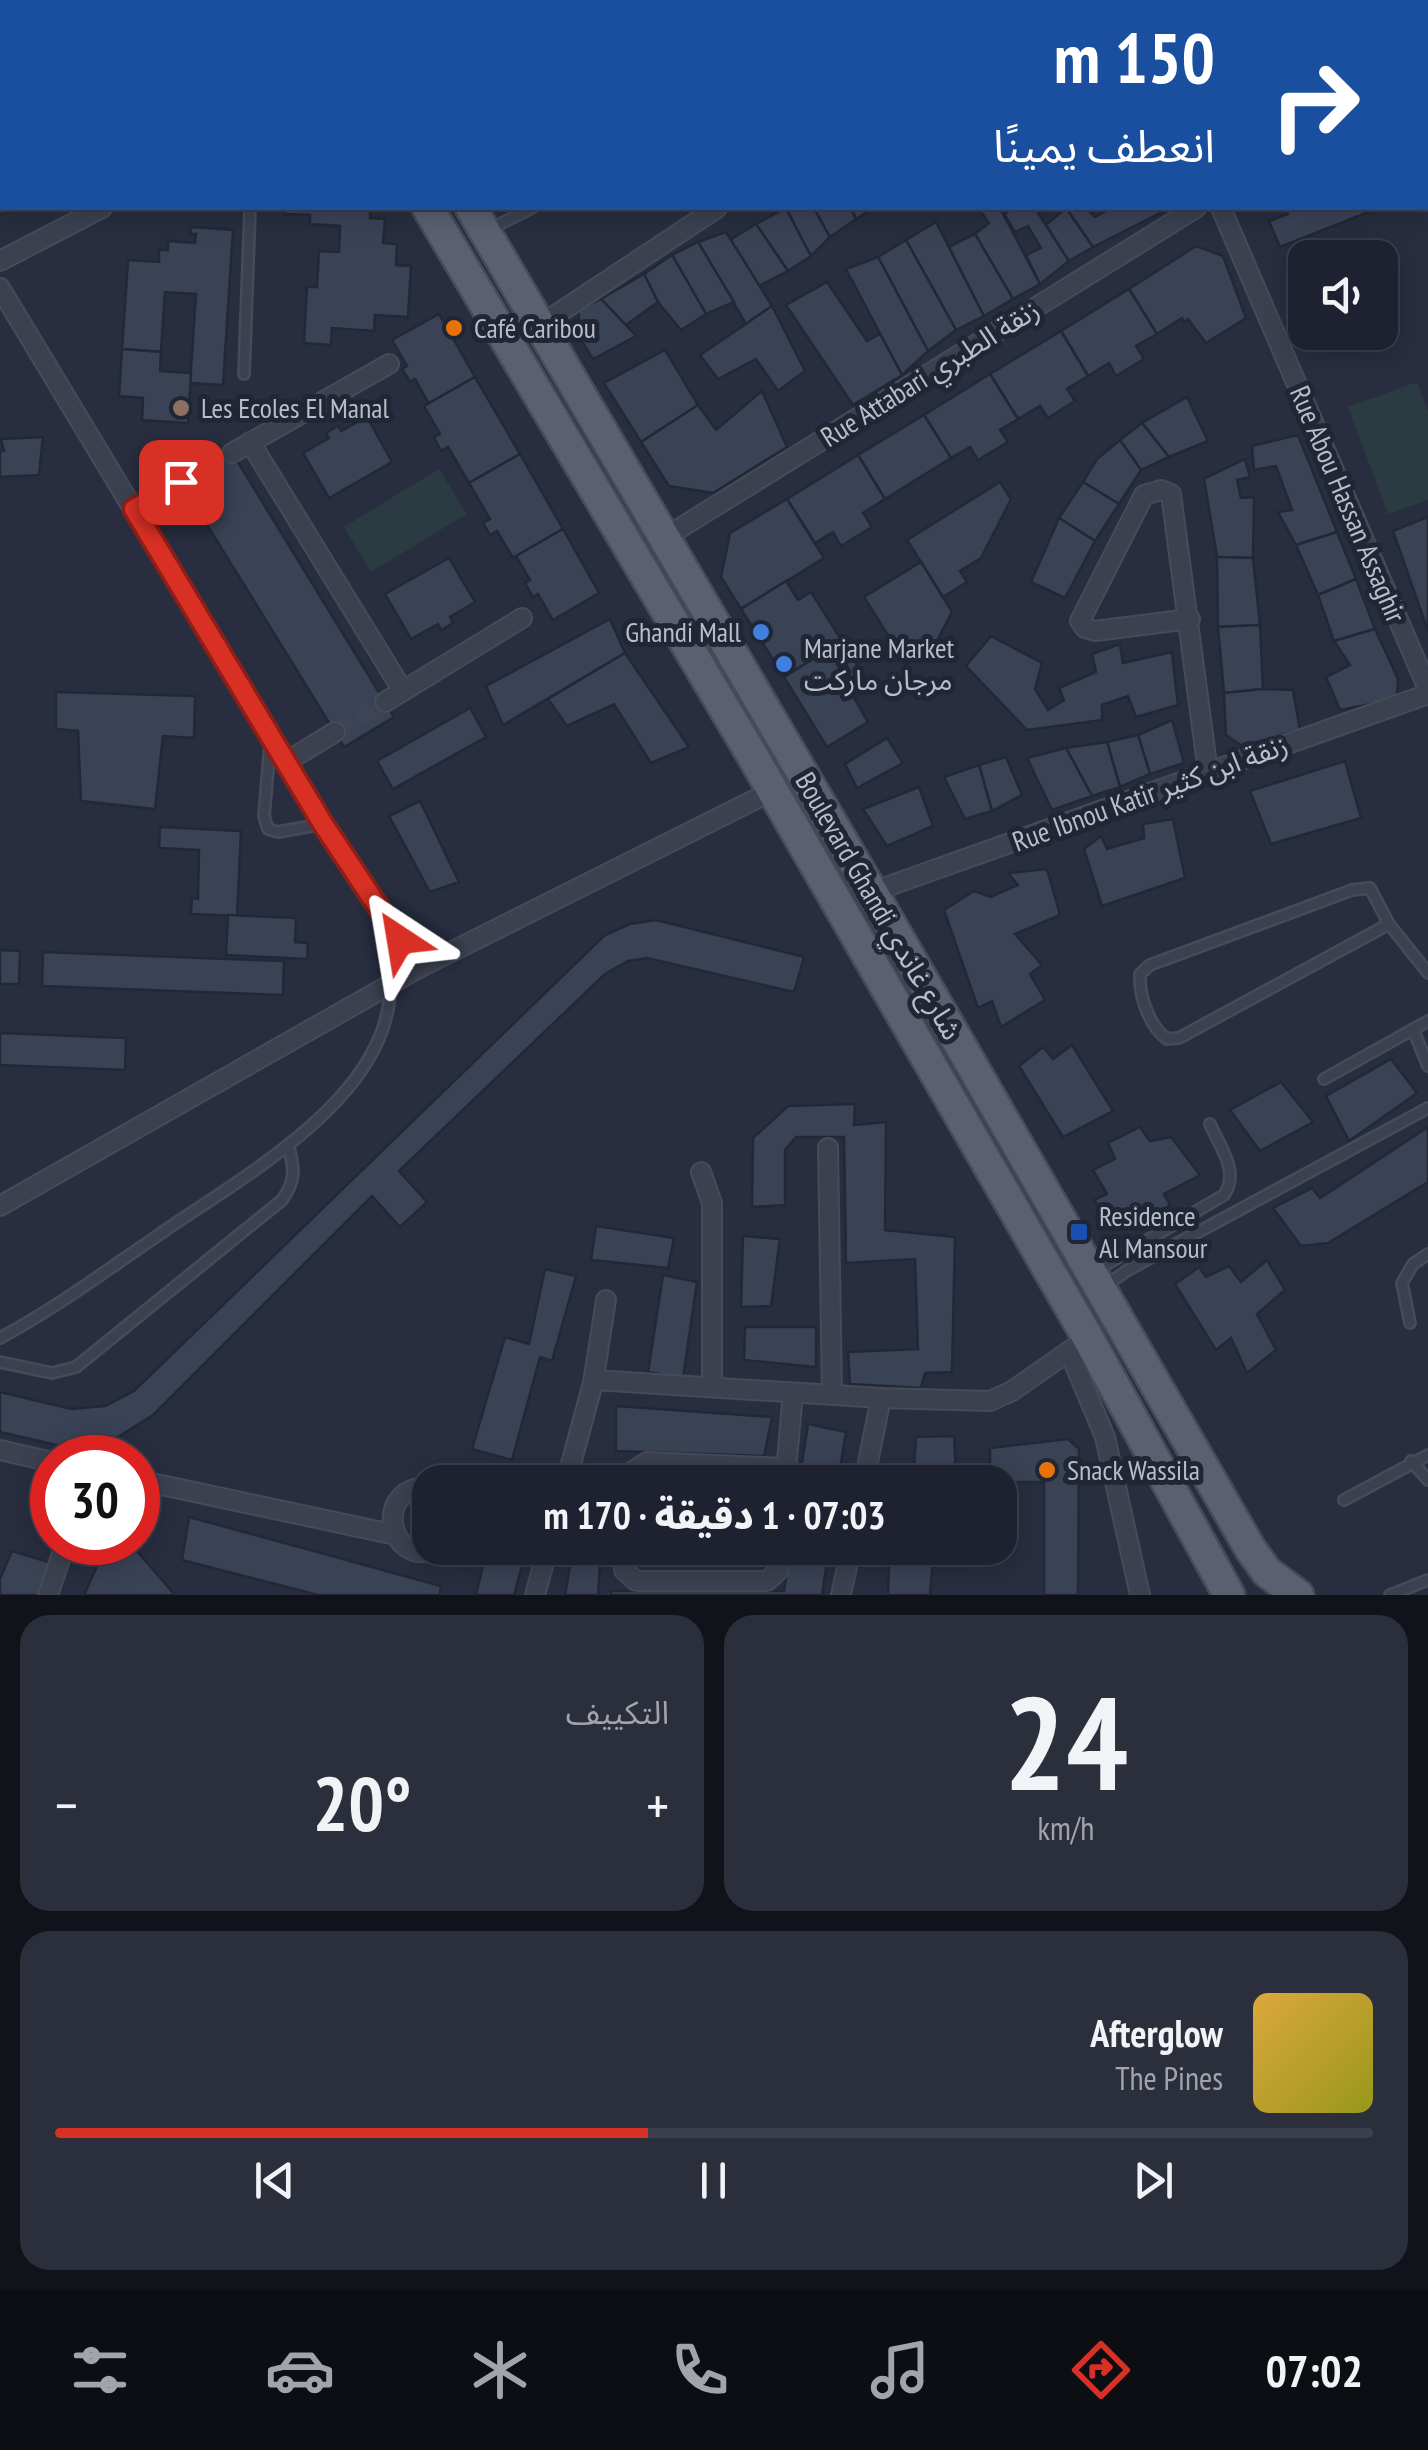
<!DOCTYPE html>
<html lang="ar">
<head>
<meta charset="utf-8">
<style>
	:root { --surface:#1e2230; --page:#2b2f3c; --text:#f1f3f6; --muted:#a1a4ab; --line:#3c3f4c; --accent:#d93025 }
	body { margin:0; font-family:"PT Sans Narrow","Noto Sans Arabic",sans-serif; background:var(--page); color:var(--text); direction:rtl; height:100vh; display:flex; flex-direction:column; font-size:38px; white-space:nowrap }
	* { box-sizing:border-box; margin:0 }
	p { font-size:32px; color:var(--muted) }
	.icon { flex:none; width:55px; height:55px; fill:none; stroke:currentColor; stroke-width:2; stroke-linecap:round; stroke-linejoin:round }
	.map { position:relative; height:1595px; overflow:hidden; direction:ltr }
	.side { display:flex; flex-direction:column; gap:20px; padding:20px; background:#10131a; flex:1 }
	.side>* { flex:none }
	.hud { position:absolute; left:0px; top:0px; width:1430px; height:210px; box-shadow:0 5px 25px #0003,0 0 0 2px var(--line); direction:rtl; background:#1a4fa0; color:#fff; overflow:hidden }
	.buttons { position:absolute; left:1288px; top:240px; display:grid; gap:20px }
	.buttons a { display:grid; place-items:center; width:110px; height:110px; border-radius:20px; background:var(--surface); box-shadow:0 5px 25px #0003,0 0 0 2px var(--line); font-size:50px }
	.speed { position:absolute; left:30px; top:1435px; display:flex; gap:20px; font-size:50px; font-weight:700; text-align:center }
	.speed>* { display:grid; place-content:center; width:130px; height:130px; border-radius:50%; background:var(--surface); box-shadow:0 5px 25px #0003,0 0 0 2px var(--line); line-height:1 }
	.speed .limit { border:15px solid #d22; background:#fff; color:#111 }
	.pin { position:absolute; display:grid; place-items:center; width:85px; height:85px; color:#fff; margin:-42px; border-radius:20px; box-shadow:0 5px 15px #0006 }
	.me { position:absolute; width:110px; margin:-55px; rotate:327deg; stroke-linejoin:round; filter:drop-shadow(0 0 8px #0008) }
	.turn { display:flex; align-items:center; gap:35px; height:210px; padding:0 50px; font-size:45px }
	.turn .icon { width:130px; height:130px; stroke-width:2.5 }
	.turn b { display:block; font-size:70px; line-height:85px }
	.big { font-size:75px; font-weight:800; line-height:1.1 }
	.side .card { flex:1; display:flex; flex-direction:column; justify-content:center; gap:15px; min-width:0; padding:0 35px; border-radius:30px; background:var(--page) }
	.side .dial { align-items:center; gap:0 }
	.dial b { font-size:130px; line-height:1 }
	.song { display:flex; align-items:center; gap:30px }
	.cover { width:120px; height:120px; border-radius:15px; background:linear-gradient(135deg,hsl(40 70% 55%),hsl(60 70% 35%)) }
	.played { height:10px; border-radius:5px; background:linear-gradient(90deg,var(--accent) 45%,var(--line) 45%) }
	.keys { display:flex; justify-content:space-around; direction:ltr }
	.heat { display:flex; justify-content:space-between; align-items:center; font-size:55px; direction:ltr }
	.side .tiles { flex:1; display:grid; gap:20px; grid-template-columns:1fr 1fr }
	.card:last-child { grid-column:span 2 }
	.trip { position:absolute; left:412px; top:1465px; width:605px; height:100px; border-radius:30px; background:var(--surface); box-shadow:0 5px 25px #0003,0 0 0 2px var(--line); font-weight:800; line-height:100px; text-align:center; direction:rtl }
	.tab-bar { display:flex; height:160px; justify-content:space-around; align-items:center; background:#0c0e13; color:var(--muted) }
	.tab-bar .icon { width:70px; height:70px }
	.tab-bar .active { color:var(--accent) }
	.tab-bar b { font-size:45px; color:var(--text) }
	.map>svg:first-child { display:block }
	.green { fill:#2a3b41 }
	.building { fill:#3a4256; stroke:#232837; stroke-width:2.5 }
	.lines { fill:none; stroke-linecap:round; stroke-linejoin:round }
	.minor-tunnel { stroke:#3e4355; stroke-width:18; stroke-dasharray:18 9; stroke-linecap:butt }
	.service-casing { stroke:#464a59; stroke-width:14 }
	.minor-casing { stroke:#464a59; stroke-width:22 }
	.primary-casing { stroke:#464a59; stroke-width:35 }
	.service { stroke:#3c4150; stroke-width:9 }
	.minor { stroke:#3c4150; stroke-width:18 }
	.primary { stroke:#5a6070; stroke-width:30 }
	.route-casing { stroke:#8d1f18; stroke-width:25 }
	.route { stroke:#d93025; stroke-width:18 }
	.food-dot { fill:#e8710a; stroke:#212635; stroke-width:4 }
	.education-dot { fill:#8d6e63; stroke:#212635; stroke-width:4 }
	.shop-dot { fill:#3f7fe0; stroke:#212635; stroke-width:4 }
	.transit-dot { fill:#1a4fb4; stroke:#212635; stroke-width:4 }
	.labels { text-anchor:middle; stroke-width:10; stroke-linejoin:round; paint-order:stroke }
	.poi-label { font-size:28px; fill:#b9bdca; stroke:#212635; text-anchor:start }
	.street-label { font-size:28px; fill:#b9bdca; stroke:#212635 }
</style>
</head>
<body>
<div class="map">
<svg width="1428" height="1595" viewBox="0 0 1428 1595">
	<rect width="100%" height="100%" fill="#282e40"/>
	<g class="green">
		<path d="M1417,382L1428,411V500L1388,514L1348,407Z"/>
		<path d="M439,469L467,514L371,572L344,527Z"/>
	</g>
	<g class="building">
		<path d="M212,0H259L261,2H213Z"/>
		<path d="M921,0H996L991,2Z"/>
		<path d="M1333,0H1375L1376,2H1335Z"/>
		<path d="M2,164V208H15L1,215Z"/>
		<path d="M286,208H370V218L385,219L383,243L397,244L396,265L411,266L408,317L375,315L374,331L332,328L331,345L304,343L307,287H317L319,251L339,252L340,226L310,224V215L285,214Z"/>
		<path d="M786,208L811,256L788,271L756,224Z"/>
		<path d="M786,208H814L830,237L811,256Z"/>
		<path d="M814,208H851L856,219L830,237Z"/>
		<path d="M851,208H874L856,219Z"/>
		<path d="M978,208H1000L1040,284L1013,299L975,234L989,223Z"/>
		<path d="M1014,208H1035L1069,261L1040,284L1026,255L1041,248L1028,226L1015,232L1004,214Z"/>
		<path d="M1066,208H1086L1095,217L1111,208H1170L1093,247Z"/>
		<path d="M1066,208L1093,247L1069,261L1046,225Z"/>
		<path d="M1286,208H1379L1280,247L1269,221L1288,214Z"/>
		<path d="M936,222L984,316L956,330L906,240Z"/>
		<path d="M756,224L788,271L759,286L730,240Z"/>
		<path d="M191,227L233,230L223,385L190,383L196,294L165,292L161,352L122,349L128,260L159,262V250H168V241L195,243L196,234H190Z"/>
		<path d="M726,232L772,306L746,324L698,242Z"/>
		<path d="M975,234L1013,299L984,316L949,247Z"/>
		<path d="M906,240L956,330L928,351L878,257Z"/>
		<path d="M698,242L734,302L706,314L672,255Z"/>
		<path d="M1196,246L1223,256L1246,318L1206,343L1188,319L1184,322L1182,318L1157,334L1129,289Z"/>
		<path d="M1308,251L1311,258H1305V285L1297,288L1285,261Z"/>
		<path d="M672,255L706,314L681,330L658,302L644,274Z"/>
		<path d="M878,257L928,351L902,375L846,269Z"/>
		<path d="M644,274L658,302L626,325L601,299Z"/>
		<path d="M827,282L867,341L880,334L902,375L853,405L786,305Z"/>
		<path d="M1129,289L1157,334L1136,346L1144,359L1116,376L1109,363L1088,376L1061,331Z"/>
		<path d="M601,299L636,336L593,359L581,340L578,309Z"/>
		<path d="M772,306L805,371L778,391L756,359L718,379L700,355Z"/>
		<path d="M439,314L475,377L429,404L415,379L410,382L402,369L407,366L392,340Z"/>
		<path d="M1061,331L1088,376L1067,389L1075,401L1048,418L1040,406L1018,419L990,374Z"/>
		<path d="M122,349L161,352L160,371L191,373L188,423L142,420L143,398L119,396Z"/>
		<path d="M665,350L698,405L641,442L604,383Z"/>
		<path d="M990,374L1018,419L1000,430L1008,442L978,460L970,447L951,458L924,415Z"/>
		<path d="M475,377L520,454L469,483L448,447L441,451L434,437L440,434L424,406Z"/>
		<path d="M762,391L787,447L713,493L669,486L641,442L698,405L716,430Z"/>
		<path d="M1187,397L1208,441L1169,457L1142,423Z"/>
		<path d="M924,415L951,458L885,499L858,455Z"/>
		<path d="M367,417L392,462L329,498L303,453L329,438L326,433L338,426L341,431Z"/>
		<path d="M1142,423L1169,457L1141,470L1120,440Z"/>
		<path d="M1298,435L1337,532L1296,545L1278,512L1292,510L1276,466L1254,470L1252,446Z"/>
		<path d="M43,437L39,475L0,477V451H4L1,439Z"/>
		<path d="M1120,440L1141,470L1119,504L1083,482L1097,459Z"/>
		<path d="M228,446L394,717L344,747L177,476Z"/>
		<path d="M520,454L563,529L513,558L497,531L490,535L483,523L490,519L469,483Z"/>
		<path d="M858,455L885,499L863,513L872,527L841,546L833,532L815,543L787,499Z"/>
		<path d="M1245,459L1250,477L1237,480L1241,498L1254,497L1253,558L1217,557L1204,479Z"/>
		<path d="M1000,482L1011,499L981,558L960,571L967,582L943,597L907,540Z"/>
		<path d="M1083,482L1119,504L1095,541L1059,518Z"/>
		<path d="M787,499L824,558L741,609L721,577L730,533Z"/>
		<path d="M1428,517V631L1393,531Z"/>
		<path d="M1059,518L1095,541L1065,598L1031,582Z"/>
		<path d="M563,529L599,593L553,620L538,594L533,597L525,583L530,580L516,556Z"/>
		<path d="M1337,532L1356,579L1318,595L1296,545Z"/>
		<path d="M1217,557L1253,558L1260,625L1218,627Z"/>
		<path d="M449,558L475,602L450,617L453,623L441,630L438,624L411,639L385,594Z"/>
		<path d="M921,562L952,612L938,639L940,643L906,664L864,597Z"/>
		<path d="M1356,579L1375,629L1334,641L1318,595Z"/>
		<path d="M786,581L798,600L811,592L842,641L784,677L741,609Z"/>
		<path d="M610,619L625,653L503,725L486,686Z"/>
		<path d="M1260,625L1263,689L1224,693L1218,627Z"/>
		<path d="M1375,629L1398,679L1397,699L1340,710L1326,677L1350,665L1334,641Z"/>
		<path d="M991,636L1042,663L1035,689L1048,710L1064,700L1059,688L1096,672L1092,654L1120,644L1123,663L1172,652L1178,705L1136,717L1128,696L1102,705V720L1027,730L966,666Z"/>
		<path d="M842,641L871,687L854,698L868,722L827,747L784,677Z"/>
		<path d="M625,653L689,747L651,763L614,704L567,726L548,699Z"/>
		<path d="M1263,689L1293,690L1300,730L1242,746L1226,735L1224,693Z"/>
		<path d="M56,692L195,696L194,738L163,736L155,809L81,801L78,731L56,729Z"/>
		<path d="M470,708L486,737L393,789L377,761Z"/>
		<path d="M1172,720L1184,763L1150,774L1138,735Z"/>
		<path d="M1138,735L1150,774L1120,787L1107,742Z"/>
		<path d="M887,738L903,763L857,788L845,764Z"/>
		<path d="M1107,742L1120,787L1092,796L1066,748Z"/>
		<path d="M1066,748L1092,796L1052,810L1027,758Z"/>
		<path d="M1006,757L1022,795L992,811L979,765Z"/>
		<path d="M1345,761L1361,818L1271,844L1250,791Z"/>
		<path d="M979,765L992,811L965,819L944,777Z"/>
		<path d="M919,787L933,826L887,846L863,809Z"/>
		<path d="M420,801L459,882L430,892L389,816Z"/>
		<path d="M1173,819L1185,878L1102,906L1084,849L1101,836L1107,849L1144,838L1143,824Z"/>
		<path d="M160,827L241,831L237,916L191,914L192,898L198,899L199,850L159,848Z"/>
		<path d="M1047,869L1060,915L1015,934L1042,965L1030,974L1045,1000L1001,1027L992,1001L978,1008L944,910L974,891L991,897L1018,885L1008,873Z"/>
		<path d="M228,915L296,918L295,942L308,943L307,959L226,955Z"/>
		<path d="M656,920L804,957L794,992L647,958L628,961L605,974L399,1171L427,1202L400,1227L372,1196L153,1415L113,1440L65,1447L0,1432V1392L71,1409L105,1406L134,1391L605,935L630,924Z"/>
		<path d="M0,950L20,951L19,984H0Z"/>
		<path d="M43,952L284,961L283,995L42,986Z"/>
		<path d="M0,1033L126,1038L125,1070L0,1065Z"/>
		<path d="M1072,1045L1113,1111L1063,1137L1019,1066L1043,1047L1053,1059Z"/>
		<path d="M1391,1059L1417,1093L1349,1141L1326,1096Z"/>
		<path d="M1281,1082L1313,1122L1260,1151L1230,1110Z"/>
		<path d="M855,1104L854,1125L886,1122L885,1230L955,1237L952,1372L925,1373L921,1388L850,1384L848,1352L918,1349L915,1259L846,1263L844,1137H796L785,1150V1205L752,1207L753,1138L788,1106Z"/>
		<path d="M1140,1127L1150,1141L1171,1137L1200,1175L1164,1194L1170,1205L1134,1228L1122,1213L1109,1221L1094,1200L1107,1194L1093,1170L1115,1159L1108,1143Z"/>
		<path d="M1428,1127V1182L1328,1243L1301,1246L1273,1208L1312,1188L1320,1198Z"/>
		<path d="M596,1226L674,1238L668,1268L591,1260Z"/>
		<path d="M743,1236L780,1239L771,1306L741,1307Z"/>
		<path d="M1267,1260L1285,1290L1257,1314L1276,1350L1247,1373L1231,1338L1216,1350L1175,1284L1199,1267L1206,1277L1229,1266L1241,1282Z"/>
		<path d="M545,1269L576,1276L552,1361L540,1357L512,1460L472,1449L505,1337L529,1344Z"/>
		<path d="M663,1275L697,1282L683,1378L648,1372Z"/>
		<path d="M745,1327H816V1367L744,1360Z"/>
		<path d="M616,1406L772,1417L764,1456L616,1451Z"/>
		<path d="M808,1424L846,1432L838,1482H799Z"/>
		<path d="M954,1436L956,1476L951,1482H913L916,1437Z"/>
		<path d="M1068,1439L1079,1449L1078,1595H1044V1482H990V1448Z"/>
		<path d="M504,1475L545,1480L502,1482Z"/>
		<path d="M584,1477H621V1482H583Z"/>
		<path d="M189,1517L441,1586L440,1595H318L182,1560Z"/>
		<path d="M108,1542H129L175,1595H84Z"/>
		<path d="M487,1548H527L514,1595H476Z"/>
		<path d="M573,1548H604H601L598,1595H565Z"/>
		<path d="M790,1548H829L822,1595H611V1591H784Z"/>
		<path d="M908,1548H947L946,1562H933L930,1595H888L889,1566L907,1564Z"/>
		<path d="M12,1551L52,1563L39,1595H0V1579Z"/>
	</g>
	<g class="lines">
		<g class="minor-tunnel">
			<path d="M181,482L232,453"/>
			<path d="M335,732L385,702"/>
		</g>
		<g class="service-casing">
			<g id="service">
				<path d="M490,229L532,208"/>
				<path d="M244,374L250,208"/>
				<path d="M270,744L264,816L268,829L278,832L323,824"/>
				<path d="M1389,924L1179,1038L1167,1039C1149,1026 1139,996 1140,974L1150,965L1352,890L1370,888L1389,924L1428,973"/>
				<path d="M1413,1029L1428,1066"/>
				<path d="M1324,1079L1428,1021"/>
				<path d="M1095,1271L1224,1195C1240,1172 1220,1147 1210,1124"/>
				<path d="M1104,1287L1128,1270L1428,1108"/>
				<path d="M1410,1323L1402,1283L1413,1264L1428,1254"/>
				<path d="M0,1338C56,1308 107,1270 160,1234C240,1178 390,1098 390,987"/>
				<path d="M0,1362L52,1373L76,1367L282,1200C296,1180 295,1169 288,1145"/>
				<path d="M1411,1461L1428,1480"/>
				<path d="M1344,1500L1428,1455"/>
				<path d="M1390,1595L1428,1580"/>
			</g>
		</g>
		<g class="minor-casing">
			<g id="minor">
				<path d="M1092,0L1094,2"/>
				<path d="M468,2L474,0"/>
				<path d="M1022,2L1026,0"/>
				<path d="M0,27L2,33"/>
				<path d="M0,81L2,80"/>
				<path d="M1221,208L1428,689"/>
				<path d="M0,261L102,208"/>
				<path d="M0,288L323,824L419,968"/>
				<path d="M539,326L717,208"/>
				<path d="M250,442L403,691"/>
				<path d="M232,453L389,364"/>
				<path d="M134,509L181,482"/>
				<path d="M664,538L1196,208"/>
				<path d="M1190,619L1095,631L1085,628L1080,621L1144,495L1161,490L1171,494L1208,772"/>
				<path d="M385,702L522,618"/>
				<path d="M286,762L335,732"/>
				<path d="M872,892L1428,694"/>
				<path d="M828,1148L832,1395"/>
				<path d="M701,1172L712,1203V1387"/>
				<path d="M0,1206L419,968L772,791"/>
				<path d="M1069,1351L1105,1437L1140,1595"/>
				<path d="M594,1380L881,1398L990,1401L1012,1391L1088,1338"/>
				<path d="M0,1450L52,1462"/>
				<path d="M138,1480L396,1535"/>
				<path d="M566,1482L593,1383L606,1300"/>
				<path d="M632,1482L633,1471L647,1462L786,1468"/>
				<path d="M785,1482L793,1393"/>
				<path d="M864,1482L881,1398"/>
				<path d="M430,1488C372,1483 387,1572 440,1548"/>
				<path d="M626,1548L624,1570L636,1581H767L778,1571L780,1548"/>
				<path d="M48,1595L66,1542"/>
				<path d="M535,1595L548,1548"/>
				<path d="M841,1595L851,1548"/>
			</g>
		</g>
		<g class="primary-casing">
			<g id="primary">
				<path d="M306,0L307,2"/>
				<path d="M351,0L352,2"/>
				<path d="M428,208L755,760L1088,1338L1229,1595"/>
				<path d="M471,208L872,892L1251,1550L1267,1572L1298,1595"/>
			</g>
		</g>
		<use href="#service" class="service"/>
		<use href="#minor" class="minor"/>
		<use href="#primary" class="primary"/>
	</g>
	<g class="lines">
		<g class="route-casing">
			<path id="route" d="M181,482L134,509L323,824L400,940"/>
		</g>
		<use href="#route" class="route"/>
	</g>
	<g class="food-dot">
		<circle cx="454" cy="328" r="10"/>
		<circle cx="1047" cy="1470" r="10"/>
	</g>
	<circle class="education-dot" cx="181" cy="408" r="10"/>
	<g class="shop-dot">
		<circle cx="761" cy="632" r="10"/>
		<circle cx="784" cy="664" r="10"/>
	</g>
	<rect class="transit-dot" x="1069" y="1222" width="20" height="20" rx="5"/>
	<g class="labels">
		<g class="poi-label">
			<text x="474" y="338">Café Caribou</text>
			<text x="201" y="418">Les Ecoles El Manal</text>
			<text x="741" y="642" text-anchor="end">Ghandi Mall</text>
			<text x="804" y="658">Marjane Market<tspan x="804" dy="32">مرجان ماركت</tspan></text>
			<text x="1099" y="1226">Residence<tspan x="1099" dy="32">Al Mansour</tspan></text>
			<text x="1067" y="1480">Snack Wassila</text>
		</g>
		<g class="street-label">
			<text transform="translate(930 373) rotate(-32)" y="10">Rue Attabari زنقة الطبري</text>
			<text transform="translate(1348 504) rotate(67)" y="10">Rue Abou Hassan Assaghir</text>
			<text transform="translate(1150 793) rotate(-20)" y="10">Rue Ibnou Katir زنقة ابن كثير</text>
			<text transform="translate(879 906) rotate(60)" y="10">Boulevard Ghandi شارع غاندي</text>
		</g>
	</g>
</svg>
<div class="buttons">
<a><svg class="icon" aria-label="sound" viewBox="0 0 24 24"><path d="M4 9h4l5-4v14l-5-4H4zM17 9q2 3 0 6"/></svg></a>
</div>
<div class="speed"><div class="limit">30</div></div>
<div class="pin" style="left:181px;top:482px;background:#d93025"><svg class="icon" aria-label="arrive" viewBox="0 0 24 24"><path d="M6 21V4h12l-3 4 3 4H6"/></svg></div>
<svg class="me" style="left:400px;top:940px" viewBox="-20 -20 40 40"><path d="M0-17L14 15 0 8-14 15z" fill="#d93025" stroke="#fff" stroke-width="4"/></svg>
<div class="trip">07:03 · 1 دقيقة · 170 m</div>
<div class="hud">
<div class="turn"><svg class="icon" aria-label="right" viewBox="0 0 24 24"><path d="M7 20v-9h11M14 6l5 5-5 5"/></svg><div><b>150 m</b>انعطف يمينًا</div></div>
</div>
</div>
<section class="side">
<div class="tiles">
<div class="card dial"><b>24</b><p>km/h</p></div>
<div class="card"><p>التكييف</p>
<div class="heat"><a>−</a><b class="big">20°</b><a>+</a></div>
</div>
<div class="card">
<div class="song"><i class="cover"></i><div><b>Afterglow</b><p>The Pines</p></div></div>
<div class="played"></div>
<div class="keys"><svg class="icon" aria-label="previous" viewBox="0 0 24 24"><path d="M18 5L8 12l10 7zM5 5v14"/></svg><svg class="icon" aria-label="pause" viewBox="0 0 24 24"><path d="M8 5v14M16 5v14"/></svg><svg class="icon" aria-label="next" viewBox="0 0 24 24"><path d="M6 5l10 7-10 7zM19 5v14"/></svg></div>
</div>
</div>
</section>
<nav class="tab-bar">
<b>07:02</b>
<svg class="icon active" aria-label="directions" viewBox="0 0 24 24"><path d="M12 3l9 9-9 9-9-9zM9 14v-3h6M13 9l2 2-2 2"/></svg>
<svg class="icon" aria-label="music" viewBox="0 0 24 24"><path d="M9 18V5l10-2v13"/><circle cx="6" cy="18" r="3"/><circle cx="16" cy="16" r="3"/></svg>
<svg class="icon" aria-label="phone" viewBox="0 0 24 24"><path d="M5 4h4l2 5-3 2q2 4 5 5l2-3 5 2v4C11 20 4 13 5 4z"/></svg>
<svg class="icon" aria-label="climate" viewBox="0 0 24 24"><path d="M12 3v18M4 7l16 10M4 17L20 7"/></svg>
<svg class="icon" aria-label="car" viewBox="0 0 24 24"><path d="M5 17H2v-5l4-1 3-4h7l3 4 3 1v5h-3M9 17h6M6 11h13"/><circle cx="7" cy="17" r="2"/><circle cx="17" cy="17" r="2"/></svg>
<svg class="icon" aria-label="filters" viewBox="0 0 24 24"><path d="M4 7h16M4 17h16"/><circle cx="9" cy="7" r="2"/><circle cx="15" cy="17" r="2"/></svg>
</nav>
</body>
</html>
